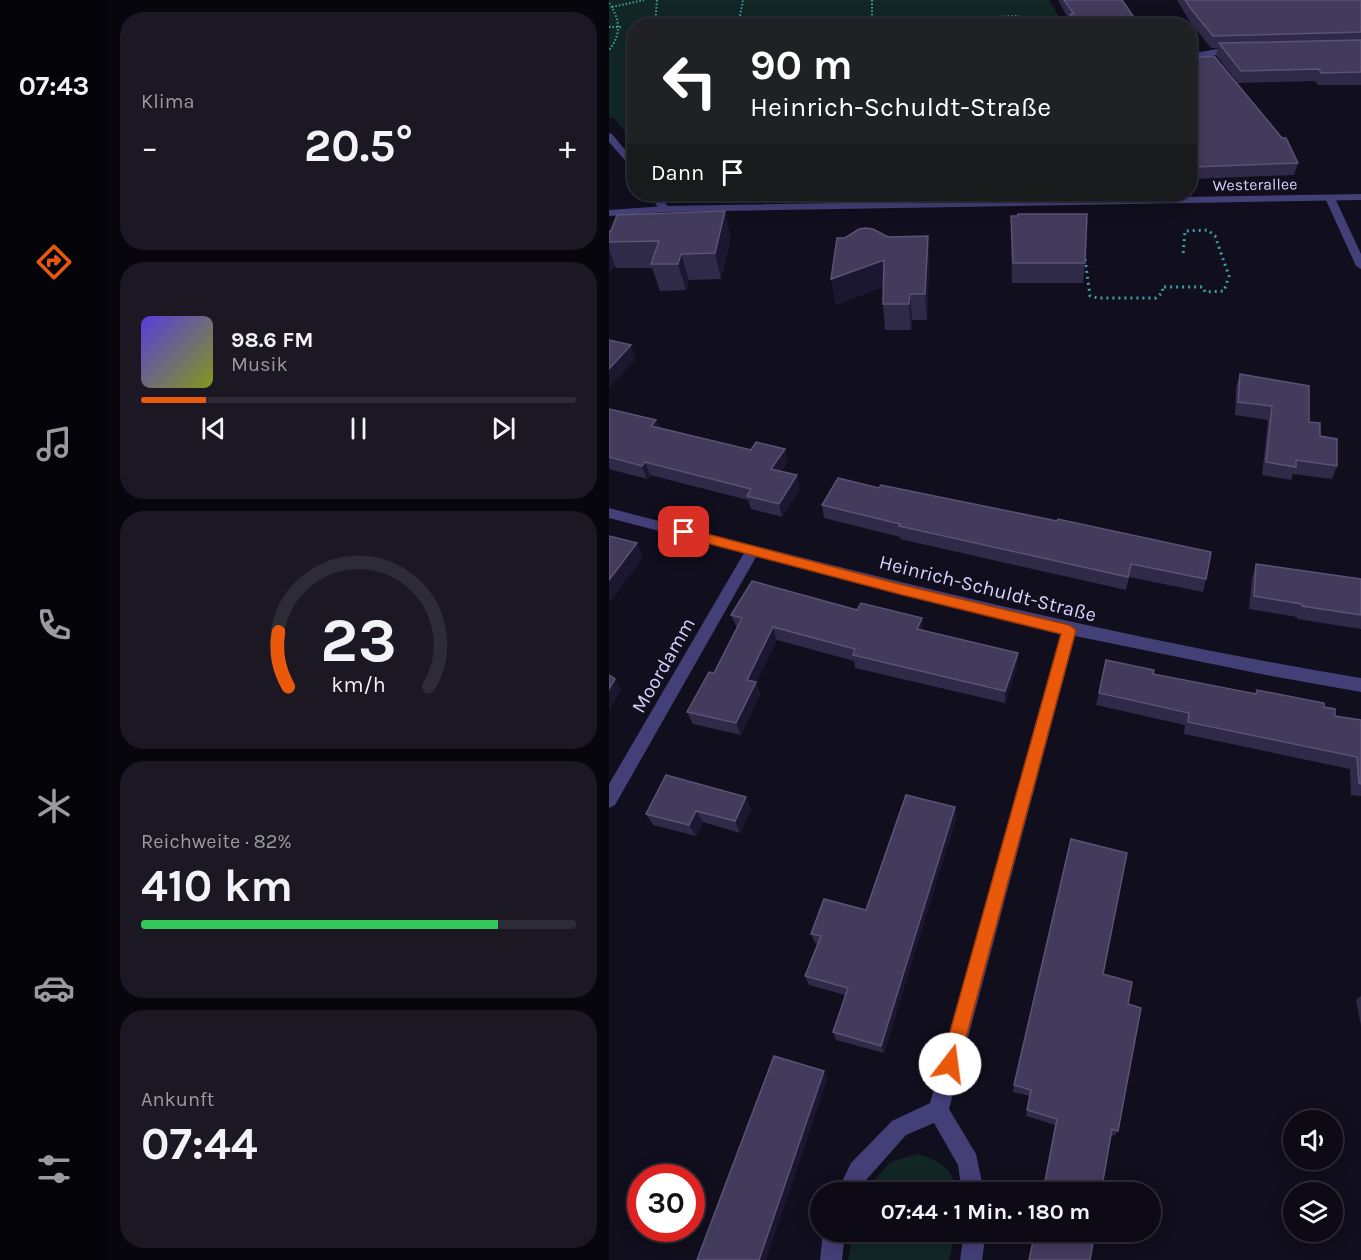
<!DOCTYPE html>
<html lang="de">
<head>
<meta charset="utf-8">
<style>
	:root { --surface:#0d0a16; --page:#1b1823; --text:#f1f3f6; --muted:#9a9aa1; --line:#2d2b35; --accent:#ea580c }
	body { margin:0; font-family:Karla,sans-serif; background:var(--page); color:var(--text); height:100vh; display:flex; flex-direction:column; font-size:22px; white-space:nowrap }
	* { box-sizing:border-box; margin:0 }
	p { font-size:20px; color:var(--muted) }
	.icon { flex:none; width:33px; height:33px; fill:none; stroke:currentColor; stroke-width:2; stroke-linecap:round; stroke-linejoin:round }
	.map { position:relative; flex:1; overflow:hidden }
	.panel { display:flex; flex-direction:column; gap:12px; padding:12px; background:#07060c; width:501px }
	.panel>* { flex:none }
	.hud { position:absolute; left:18px; top:18px; width:570px; height:183px; border-radius:24px; box-shadow:0 3px 15px #0003,0 0 0 2px var(--line); background:#202124; color:#fff; overflow:hidden }
	.tools { position:absolute; left:674px; top:1110px; display:grid; gap:12px }
	.tools a { display:grid; place-items:center; width:60px; height:60px; border-radius:50%; background:var(--surface); box-shadow:0 3px 15px #0003,0 0 0 2px var(--line); font-size:30px }
	.speed { position:absolute; left:18px; top:1164px; display:flex; gap:12px; font-size:30px; font-weight:700; text-align:center }
	.speed>* { display:grid; place-content:center; width:78px; height:78px; border-radius:50%; background:var(--surface); box-shadow:0 3px 15px #0003,0 0 0 2px var(--line); line-height:1 }
	.speed .limit { border:9px solid #d22; background:#fff; color:#111 }
	.pin { position:absolute; display:grid; place-items:center; width:51px; height:51px; color:#fff; margin:-26px; border-radius:12px; box-shadow:0 3px 9px #0006 }
	.me { position:absolute; width:66px; margin:-33px; rotate:15deg; stroke-linejoin:round; filter:drop-shadow(0 0 4px #0008) }
	.turn { display:flex; align-items:center; gap:21px; height:126px; padding:0 24px; font-size:27px }
	.turn .icon { width:78px; height:78px; stroke-width:2.5 }
	.turn b { display:block; font-size:42px; line-height:51px }
	.then { display:flex; align-items:center; height:57px; padding:0 24px; background:#0003; gap:12px; font-size:22px }
	.big { font-size:45px; font-weight:700; line-height:1.1 }
	.panel .card { flex:1; display:flex; flex-direction:column; justify-content:center; gap:9px; min-width:0; padding:0 21px; border-radius:24px; background:var(--page) }
	.panel .dial { align-items:center; gap:0 }
	.dial svg { height:156px; overflow:visible; fill:none; stroke:var(--line); stroke-width:7; stroke-linecap:round; text-anchor:middle }
	.dial text { fill:var(--text); stroke:none }
	.song { display:flex; align-items:center; gap:18px }
	.cover { width:72px; height:72px; border-radius:9px; background:linear-gradient(135deg,hsl(250 70% 55%),hsl(70 70% 35%)) }
	.played { height:6px; border-radius:3px; background:linear-gradient(90deg,var(--accent) 15%,var(--line) 15%) }
	.keys { display:flex; justify-content:space-around; direction:ltr }
	.heat { display:flex; justify-content:space-between; align-items:center; font-size:33px; direction:ltr }
	.charge { height:9px; border-radius:4px; background:linear-gradient(90deg,#34c759 82%,var(--line) 0) }
	.trip { position:absolute; left:201px; top:1182px; width:351px; height:60px; border-radius:30px; background:var(--surface); box-shadow:0 3px 15px #0003,0 0 0 2px var(--line); font-weight:700; line-height:60px; text-align:center }
	main { display:flex; flex:1; min-height:0 }
	.tab-bar { display:flex; flex-direction:column; width:108px; justify-content:space-around; align-items:center; background:#050409; color:var(--muted) }
	.tab-bar .icon { width:42px; height:42px }
	.tab-bar .active { color:var(--accent) }
	.tab-bar b { font-size:27px; color:var(--text) }
	.map>svg:first-child { display:block }
	.green { fill:#122626 }
	.lines { fill:none; stroke-linecap:round; stroke-linejoin:round }
	.path-far1 { stroke:#3ba2a0; stroke-width:2; stroke-dasharray:1.5 2; stroke-linecap:butt }
	.path { stroke:#3ba2a0; stroke-width:3; stroke-dasharray:2 4; stroke-linecap:butt }
	.minor { fill:#433f77; fill-rule:evenodd }
	.tertiary { fill:#433f77; fill-rule:evenodd }
	.wall { fill:#302a49 }
	.shaded-wall { fill:#1c1730 }
	.building { fill:#423b5c; stroke:#595375; stroke-width:1.5 }
	.route { fill:#ea580c; stroke:#983908; stroke-width:1.5 }
	.labels { text-anchor:middle; stroke-width:6; stroke-linejoin:round; paint-order:stroke }
	.far-street-label { font-size:16px; fill:#d6d0f9; stroke:#110e1d }
	.street-label { font-size:20px; fill:#d6d0f9; stroke:#110e1d }
</style>
</head>
<body>
<main>
<nav class="tab-bar">
<b>07:43</b>
<svg class="icon active" aria-label="directions" viewBox="0 0 24 24"><path d="M12 3l9 9-9 9-9-9zM9 14v-3h6M13 9l2 2-2 2"/></svg>
<svg class="icon" aria-label="music" viewBox="0 0 24 24"><path d="M9 18V5l10-2v13"/><circle cx="6" cy="18" r="3"/><circle cx="16" cy="16" r="3"/></svg>
<svg class="icon" aria-label="phone" viewBox="0 0 24 24"><path d="M5 4h4l2 5-3 2q2 4 5 5l2-3 5 2v4C11 20 4 13 5 4z"/></svg>
<svg class="icon" aria-label="climate" viewBox="0 0 24 24"><path d="M12 3v18M4 7l16 10M4 17L20 7"/></svg>
<svg class="icon" aria-label="car" viewBox="0 0 24 24"><path d="M5 17H2v-5l4-1 3-4h7l3 4 3 1v5h-3M9 17h6M6 11h13"/><circle cx="7" cy="17" r="2"/><circle cx="17" cy="17" r="2"/></svg>
<svg class="icon" aria-label="filters" viewBox="0 0 24 24"><path d="M4 7h16M4 17h16"/><circle cx="9" cy="7" r="2"/><circle cx="15" cy="17" r="2"/></svg>
</nav>
<section class="panel">
<div class="card"><p>Klima</p>
<div class="heat"><a>−</a><b class="big">20.5°</b><a>+</a></div>
</div>
<div class="card">
<div class="song"><i class="cover"></i><div><b>98.6 FM</b><p>Musik</p></div></div>
<div class="played"></div>
<div class="keys"><svg class="icon" aria-label="previous" viewBox="0 0 24 24"><path d="M18 5L8 12l10 7zM5 5v14"/></svg><svg class="icon" aria-label="pause" viewBox="0 0 24 24"><path d="M8 5v14M16 5v14"/></svg><svg class="icon" aria-label="next" viewBox="0 0 24 24"><path d="M6 5l10 7-10 7zM19 5v14"/></svg></div>
</div>
<div class="card dial"><svg viewBox="0 0 100 80">
<path d="M14 69A42 42 0 1 1 86 69"/>
<path d="M14 69A42 42 0 0 1 9 41" stroke="#ea580c"/>
<text x="50" y="56" font-size="32" font-weight="700">23</text>
<text x="50" y="72" font-size="11">km/h</text>
</svg></div>
<div class="card"><p>Reichweite · 82%</p><b class="big">410 km</b><div class="charge"></div></div>
<div class="card"><p>Ankunft</p><b class="big">07:44</b></div>
</section>
<div class="map">
<svg width="752" height="1260" viewBox="0 0 752 1260">
	<rect width="100%" height="100%" fill="#110e1d"/>
	<g class="green">
		<path d="M0,0H440L455,25L26,26L25,144L6,119L0,117Z"/>
		<path d="M64,194H557L71,202Z"/>
		<path d="M309,1154C331,1162 344,1167 347,1192H256L281,1162Z"/>
		<path d="M244,1232H347L340,1260H239Z"/>
	</g>
	<g class="lines">
		<g class="path-far1">
			<path d="M263,0V26"/>
			<path d="M0,3C11,19 13,34 0,50"/>
			<path d="M3,7L35,0"/>
			<path d="M46,26L48,0"/>
			<path d="M129,26L134,0"/>
			<path d="M140,26L410,16"/>
			<path d="M0,27H12"/>
		</g>
		<path class="path" d="M476,259L481,296L489,298H547L554,292L553,287H594L596,292L615,291L620,276L606,236L599,230L576,231L574,256"/>
		<g class="minor">
			<path d="M608,49H629L633,51L580,59V54Z"/>
			<path d="M0,133L3,134L26,162V172L0,142Z"/>
			<path d="M39,194H49L61,209L60,211H52Z"/>
			<path d="M721,195L726,198L752,254V269L747,266L716,198Z"/>
			<path d="M0,508C249,573 498,636 752,678V692L657,675L466,636L340,1109L367,1154L375,1192H353L349,1165L325,1123L297,1135L258,1179L250,1192H228L242,1163L283,1121L321,1103L452,632L147,557L6,805L0,808V784L135,553L0,518Z"/>
			<path d="M214,1232H236L233,1260H211Z"/>
			<path d="M355,1232H377L373,1260H351Z"/>
		</g>
		<path class="tertiary" d="M752,194V200L56,212L0,216V210L56,206Z"/>
	</g>
	<g class="wall">
		<path d="M449,0H513L531,26H460V20Z"/>
		<path d="M568,0H752V85H709L706,81L629,83L607,55L609,48H602L581,22Z"/>
		<path d="M580,58L689,163L685,175L583,179L580,171Z"/>
		<path d="M402,216L476,263L474,283H403L402,235Z"/>
		<path d="M0,231L122,237L112,279L80,280L77,290L51,291L43,268H7L6,266L0,272Z"/>
		<path d="M319,236L320,262L318,320H303L302,330H276L274,304V287L226,305L236,238Z"/>
		<path d="M631,374L700,422L711,436L728,466L723,479L684,474L682,480L653,475L659,420L626,415L627,387Z"/>
		<path d="M0,409L47,420L50,427L142,450L176,449L178,462L173,471L191,488L173,517L142,509L139,500L41,475L38,479L0,469Z"/>
		<path d="M213,505L597,579L594,592L520,577L517,590L291,539V537L215,518Z"/>
		<path d="M647,564L752,579V629L688,619V617L640,609L643,577Z"/>
		<path d="M122,615L314,631L409,653L408,666L396,703L246,668L245,661L168,640L147,682L151,694L132,735L84,724L78,712L105,673L128,628Z"/>
		<path d="M544,674L646,694L648,690L715,707L726,716L752,720V796L742,795L741,769L575,734L576,725L487,705L490,693Z"/>
		<path d="M57,775L142,809L131,833L94,822L87,836L44,825L37,814Z"/>
		<path d="M346,807L347,818L275,1053L227,1040L224,1032L236,995L200,985L196,976L209,944L206,943L202,934L257,910Z"/>
		<path d="M494,974L519,1004L509,1131L505,1136L502,1135L492,1192H433L446,1125L417,1116L421,1096L404,1092L405,1085Z"/>
		<path d="M752,996V1026L747,1000Z"/>
	</g>
	<g class="shaded-wall">
		<path d="M116,211L122,237L112,279L106,253Z"/>
		<path d="M319,236L320,262L318,320L316,294Z"/>
		<path d="M0,249L6,266L0,272Z"/>
		<path d="M72,254L80,280L77,290L69,264Z"/>
		<path d="M275,260L277,286L226,305L222,279Z"/>
		<path d="M301,294L303,320L302,330L300,304Z"/>
		<path d="M22,345L27,359L0,388V369Z"/>
		<path d="M47,420L52,433L42,426Z"/>
		<path d="M176,449L178,462L166,482L162,469Z"/>
		<path d="M36,462L41,475L38,479L33,466Z"/>
		<path d="M188,475L191,488L173,517L170,504Z"/>
		<path d="M28,543L34,558L2,601L0,598V580Z"/>
		<path d="M313,618L314,631L308,629Z"/>
		<path d="M164,627L168,640L147,682L151,694L132,735L127,723L138,680Z"/>
		<path d="M409,653L408,666L396,703V691Z"/>
		<path d="M6,679L12,690L0,711V689Z"/>
		<path d="M137,797L142,809L131,833L126,821Z"/>
		<path d="M346,807L347,818L275,1053L272,1046Z"/>
		<path d="M87,811L94,822L87,836L80,825Z"/>
		<path d="M215,1071L219,1078L157,1260H150Z"/>
	</g>
	<g class="building">
		<path d="M455,0H513L531,26H467L461,14H465Z"/>
		<path d="M576,0H752V32L604,36L583,10Z"/>
		<path d="M752,40V72L712,73L710,69L632,71L610,43Z"/>
		<path d="M605,56L673,138H677L689,163L585,167L580,155V58Z"/>
		<path d="M116,211L106,253L72,254L69,264H42L50,241L0,242V231H2L8,215Z"/>
		<path d="M409,214H478L476,263H404L402,216H409Z"/>
		<path d="M257,228L264,229L279,237L319,236L316,294H301L300,304H274L275,260L222,279L228,238H236L250,229Z"/>
		<path d="M0,340L22,345L0,369Z"/>
		<path d="M631,374L700,386V422L711,423V436L728,439V466L687,460V467L657,462L663,406L629,402Z"/>
		<path d="M0,409L47,420L42,426L142,450L147,442L176,449L162,469L188,475L170,504L138,496L142,489L36,462L33,466L0,457Z"/>
		<path d="M229,478L270,488L272,485L448,521L449,519L602,552L597,579L522,564L519,577L290,526L291,524L213,505Z"/>
		<path d="M0,536L28,543L0,580Z"/>
		<path d="M647,564L752,579V615L693,606V604L645,596Z"/>
		<path d="M143,581L248,610L252,603L313,618L308,629L409,653L396,691L244,655L246,649L164,627L138,680L147,682L127,723L78,712L100,672L105,673L133,618L122,615Z"/>
		<path d="M497,660L545,670L544,674L647,694L648,690L715,703V707L726,709V716L752,720V784L750,783L748,757L579,722L580,713L490,693Z"/>
		<path d="M0,675L6,679L0,689Z"/>
		<path d="M57,775L137,797L126,821L87,811L80,825L37,814Z"/>
		<path d="M297,795L346,807L272,1046L224,1032L239,988L196,976L212,936L202,934L215,899L257,910Z"/>
		<path d="M462,839L518,853L494,974L523,982L519,1004L532,1008L509,1131L503,1129L492,1192H434L448,1119L418,1110L422,1090L405,1085Z"/>
		<path d="M165,1056L215,1071L150,1260H88Z"/>
		<path d="M426,1232H486L481,1260H420Z"/>
	</g>
	<path class="route" d="M75,528L290,584L460,625L467,630L348,1071L341,1073L335,1071L332,1064L452,634L290,594L71,536L69,532Z"/>
	<g class="labels">
		<g class="far-street-label">
			<text transform="translate(646 184) rotate(-1)" y="6">Westerallee</text>
		</g>
		<g class="street-label">
			<text transform="translate(379 588) rotate(14)" y="7">Heinrich-Schuldt-Straße</text>
			<text transform="translate(54 665) rotate(-60)" y="7">Moordamm</text>
		</g>
	</g>
</svg>
<div class="tools">
<a><svg class="icon" aria-label="sound" viewBox="0 0 24 24"><path d="M4 9h4l5-4v14l-5-4H4zM17 9q2 3 0 6"/></svg></a>
<a><svg class="icon" aria-label="layers" viewBox="0 0 24 24"><path d="M12 4l9 5-9 5-9-5zM3 14l9 5 9-5"/></svg></a>
</div>
<div class="speed"><div class="limit">30</div></div>
<div class="pin" style="left:75px;top:532px;background:#d93025"><svg class="icon" aria-label="arrive" viewBox="0 0 24 24"><path d="M6 21V4h12l-3 4 3 4H6"/></svg></div>
<svg class="me" style="left:341px;top:1064px" viewBox="-20 -20 40 40"><circle r="19" fill="#fff"/><path d="M0-13L10 11 0 6-10 11z" fill="#ea580c"/></svg>
<div class="trip">07:44 · 1 Min. · 180 m</div>
<div class="hud">
<div class="turn"><svg class="icon" aria-label="left" viewBox="0 0 24 24"><path d="M17 20v-9H6M10 6l-5 5 5 5"/></svg><div><b>90 m</b>Heinrich-Schuldt-Straße</div></div>
<div class="then">Dann<svg class="icon" aria-label="arrive" viewBox="0 0 24 24"><path d="M6 21V4h12l-3 4 3 4H6"/></svg></div>
</div>
</div>
</main>
</body>
</html>
